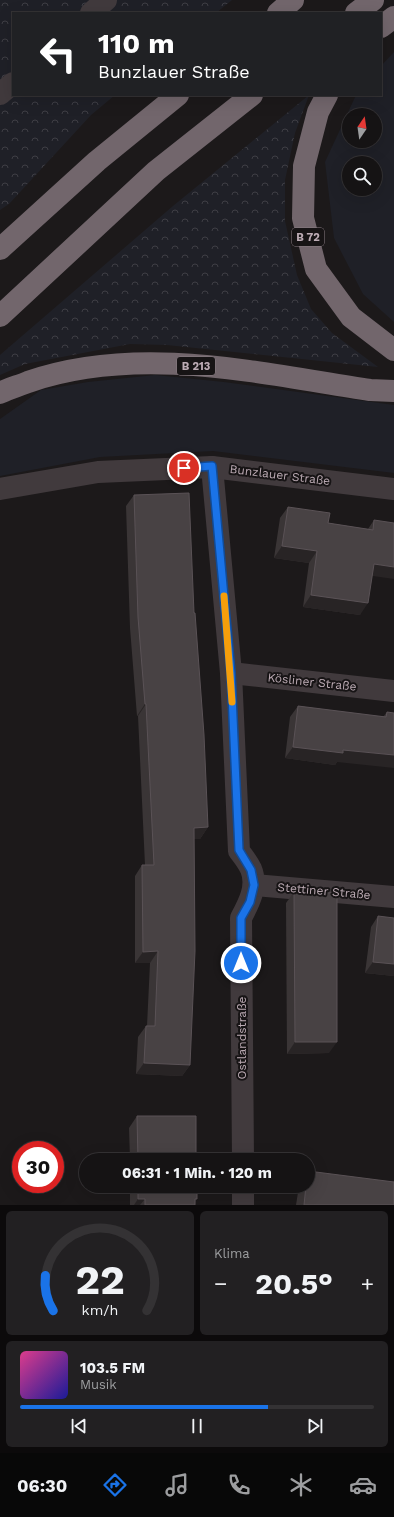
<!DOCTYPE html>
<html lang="de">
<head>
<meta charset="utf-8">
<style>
	:root { --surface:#151314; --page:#222022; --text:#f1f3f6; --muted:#9d9ea0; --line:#343234; --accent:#1a73e8 }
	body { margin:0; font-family:"Work Sans",sans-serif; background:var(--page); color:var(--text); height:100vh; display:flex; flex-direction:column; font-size:15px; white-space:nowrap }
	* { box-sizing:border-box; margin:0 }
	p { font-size:13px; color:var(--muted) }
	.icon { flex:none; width:22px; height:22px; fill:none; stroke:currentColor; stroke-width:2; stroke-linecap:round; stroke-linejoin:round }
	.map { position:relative; height:1205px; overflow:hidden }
	.drawer { display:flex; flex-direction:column; gap:6px; padding:6px; background:#0c0a0b; flex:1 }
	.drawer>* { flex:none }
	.top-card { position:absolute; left:12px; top:12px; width:370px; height:84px; border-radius:0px; box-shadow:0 4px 16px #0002,0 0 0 1px var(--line); background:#202124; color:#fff; overflow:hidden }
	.needle { width:26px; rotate:13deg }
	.buttons { position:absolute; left:342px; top:108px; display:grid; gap:8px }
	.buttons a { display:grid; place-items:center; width:40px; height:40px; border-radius:50%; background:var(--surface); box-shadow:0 4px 16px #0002,0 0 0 1px var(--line); font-size:20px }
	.speed { position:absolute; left:12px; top:1141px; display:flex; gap:8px; font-size:20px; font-weight:700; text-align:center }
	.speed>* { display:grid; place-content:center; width:52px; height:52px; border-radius:50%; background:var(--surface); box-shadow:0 4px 16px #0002,0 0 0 1px var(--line); line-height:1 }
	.speed .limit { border:6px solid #d22; background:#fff; color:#111 }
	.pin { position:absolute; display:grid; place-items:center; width:34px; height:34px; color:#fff; margin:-17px; border:2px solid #fff; border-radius:50%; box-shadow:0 1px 4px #0007 }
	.me { position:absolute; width:44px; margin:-22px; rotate:0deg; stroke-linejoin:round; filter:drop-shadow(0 0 3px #0008) }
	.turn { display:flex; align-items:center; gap:14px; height:84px; padding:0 20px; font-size:18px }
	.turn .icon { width:52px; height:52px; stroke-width:2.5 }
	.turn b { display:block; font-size:28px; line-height:34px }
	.big { font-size:30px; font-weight:700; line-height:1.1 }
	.drawer .tile { flex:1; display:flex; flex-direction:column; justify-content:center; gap:6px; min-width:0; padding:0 14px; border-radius:6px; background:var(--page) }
	.drawer .dial { align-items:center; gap:0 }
	.dial svg { height:104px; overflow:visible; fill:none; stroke:var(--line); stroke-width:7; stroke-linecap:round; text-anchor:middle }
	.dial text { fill:var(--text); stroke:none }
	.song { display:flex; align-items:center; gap:12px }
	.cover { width:48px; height:48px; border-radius:6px; background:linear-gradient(135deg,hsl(330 70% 55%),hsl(240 70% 35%)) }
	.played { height:4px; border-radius:2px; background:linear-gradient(90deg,var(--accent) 70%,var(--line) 70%) }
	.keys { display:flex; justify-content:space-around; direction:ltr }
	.heat { display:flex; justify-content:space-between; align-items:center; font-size:22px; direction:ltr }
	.drawer .tiles { flex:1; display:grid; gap:6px; grid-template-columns:1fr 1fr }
	.tile:last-child { grid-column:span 2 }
	.trip { position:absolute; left:79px; top:1153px; width:236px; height:40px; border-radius:20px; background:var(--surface); box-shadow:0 4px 16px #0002,0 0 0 1px var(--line); font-weight:700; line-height:40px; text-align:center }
	.tab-bar { display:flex; height:64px; justify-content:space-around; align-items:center; background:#080808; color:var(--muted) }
	.tab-bar .icon { width:28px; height:28px }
	.tab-bar .current { color:var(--accent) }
	.tab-bar b { font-size:18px; color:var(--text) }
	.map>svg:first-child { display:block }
	.green { fill:#1f2027; fill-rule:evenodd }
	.forest { fill:url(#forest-crowns) }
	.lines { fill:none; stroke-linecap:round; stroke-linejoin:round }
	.minor { stroke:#413a3d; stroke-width:22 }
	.highway { stroke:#72666c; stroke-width:22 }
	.wall { fill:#3a3536 }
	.shaded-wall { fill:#282425 }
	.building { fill:#484244; stroke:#5a5256 }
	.route-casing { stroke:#114b97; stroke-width:10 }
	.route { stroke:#1a73e8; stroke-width:7 }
	.slow { stroke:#f59e0b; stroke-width:7 }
	.labels { text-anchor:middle; stroke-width:4; stroke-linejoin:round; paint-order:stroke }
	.shield { fill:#171415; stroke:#8a7e84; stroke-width:1 }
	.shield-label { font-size:11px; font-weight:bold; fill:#bcabb4 }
	.street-label { font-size:12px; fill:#bcabb4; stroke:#171415 }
</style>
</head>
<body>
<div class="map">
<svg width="394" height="1205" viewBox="0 0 394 1205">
	<defs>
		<pattern id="forest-crowns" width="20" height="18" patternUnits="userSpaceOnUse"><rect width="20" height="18" fill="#1f2027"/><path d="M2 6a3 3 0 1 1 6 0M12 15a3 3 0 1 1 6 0" fill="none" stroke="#3e3e44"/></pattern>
	</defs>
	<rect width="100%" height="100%" fill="#1c191a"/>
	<g class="green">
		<path d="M394,52V322L363,294L334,238L325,162L356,95H381V66ZM349,115H375V141H349ZM349,163H375V189H349Z"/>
		<path d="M155,375L224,382L394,405V473L213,451L100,457L0,476V419L41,390L88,382Z"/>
	</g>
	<g class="forest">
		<path d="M0,0H232L216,13H13V95H115L91,115L9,204L0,210Z"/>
		<path d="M309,95L295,133L285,180V221L297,275L311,309L332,333L378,367L167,345L130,344L25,364L0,375V355L173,206Z"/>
	</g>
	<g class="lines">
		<g class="minor">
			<path d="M91,13L106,0"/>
			<path d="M0,94L13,83"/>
			<path d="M212,467L231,673L239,851C243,856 248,863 251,869C258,886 249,903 241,918L243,1160"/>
			<path d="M0,489L98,472L212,467L394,489"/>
			<path d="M231,673L394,691"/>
			<path d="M254,885L394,897"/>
			<path d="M243,1186V1205"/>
		</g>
		<g class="highway">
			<path d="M278,13L293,0"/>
			<path d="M356,13L373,0"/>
			<path d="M381,27L394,17"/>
			<path d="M327,95L318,112L304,166L303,218L316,269L351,317L394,350"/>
			<path d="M0,249L97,161L178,95"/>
			<path d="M0,316L156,171L252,95"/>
			<path d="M0,393C9,388 19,386 28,382C138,344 258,373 370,390L394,391"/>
		</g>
	</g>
	<g class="wall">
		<path d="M134,495L194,613L208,827L200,839H194L190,1065L182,1076L136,1074L138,1037L146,1026H147L150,963H135V876L142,865H145L138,716H137L130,628L126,506Z"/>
		<path d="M288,507L328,523L368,529L374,520L372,576L360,615L303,607L309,563L274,558L280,518Z"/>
		<path d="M298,706L383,717L387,712L394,713L337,762L335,765L285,758L290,717Z"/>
		<path d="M294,892L329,1053L287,1054L286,903Z"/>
		<path d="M378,916L394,976L365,973L371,927Z"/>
		<path d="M137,1116L196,1160H130L129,1128Z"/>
		<path d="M394,1181V1205H296L299,1186L393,1182Z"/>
		<path d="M130,1186H197L195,1205H130Z"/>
	</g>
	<g class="shaded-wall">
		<path d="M282,546L317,551L309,563L274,558Z"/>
		<path d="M374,564L394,567V579L366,575Z"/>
		<path d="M311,595L368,603L360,615L303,607Z"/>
		<path d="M145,704H146L138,716H137Z"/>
		<path d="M293,747L343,750L394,755V768L337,762L335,765L285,758Z"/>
		<path d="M208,827L200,839H186L194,828Z"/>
		<path d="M158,951L150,963H135L143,952Z"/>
		<path d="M373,962L394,964V976L365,973Z"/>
		<path d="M295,1042H337L329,1053L287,1054Z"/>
		<path d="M144,1063L190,1065L182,1076L136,1074Z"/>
		<path d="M138,1199H145L140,1205H134Z"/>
	</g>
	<g class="building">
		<path d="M189,493L194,613H195L204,735L208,827L194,828L195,951L190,1065L144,1063L146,1026H155L158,951L143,952L142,865H154L146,704H145L138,617L134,495Z"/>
		<path d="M288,507L330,513L328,523L373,530L374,520L394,523V567L374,564L368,603L311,595L317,551L282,546Z"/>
		<path d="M298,706L386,717L387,712L394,713V755L343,750V753L293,747Z"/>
		<path d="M294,892L337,893V1042H295Z"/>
		<path d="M378,916L394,918V964L373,962Z"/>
		<path d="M137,1116H196V1160H138Z"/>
		<path d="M308,1171L394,1182V1205H304L306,1186H308Z"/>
		<path d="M138,1186H197V1199H195V1205H145V1199H138Z"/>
	</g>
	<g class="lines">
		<g class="route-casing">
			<path id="route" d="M184,468L212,466L231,673L239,850L251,870L254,885L250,902L241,918V963"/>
		</g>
		<use href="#route" class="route"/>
		<path class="slow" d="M224,596L232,702"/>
	</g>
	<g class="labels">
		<g class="shield">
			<rect x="292" y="228" width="32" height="18" rx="3"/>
			<rect x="177" y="357" width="38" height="18" rx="3"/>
		</g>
		<g class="shield-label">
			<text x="308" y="241">B 72</text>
			<text x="196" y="370">B 213</text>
		</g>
		<g class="street-label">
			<text transform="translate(280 475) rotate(7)" y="4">Bunzlauer Straße</text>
			<text transform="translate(312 682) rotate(6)" y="4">Kösliner Straße</text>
			<text transform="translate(324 891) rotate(5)" y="4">Stettiner Straße</text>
			<text transform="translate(242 1038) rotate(-90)" y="4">Ostlandstraße</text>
		</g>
	</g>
</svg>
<div class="buttons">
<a><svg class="needle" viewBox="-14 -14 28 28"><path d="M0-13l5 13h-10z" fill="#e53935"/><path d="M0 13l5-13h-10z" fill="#9d9ea0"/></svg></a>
<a><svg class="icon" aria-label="search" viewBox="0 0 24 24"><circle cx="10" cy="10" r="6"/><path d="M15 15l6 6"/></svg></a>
</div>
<div class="speed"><div class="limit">30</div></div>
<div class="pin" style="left:184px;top:468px;background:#d93025"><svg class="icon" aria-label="arrive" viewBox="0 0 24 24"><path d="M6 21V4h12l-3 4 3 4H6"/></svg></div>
<svg class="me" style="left:241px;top:963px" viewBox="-20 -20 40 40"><circle r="17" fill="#1a73e8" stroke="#fff" stroke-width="3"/><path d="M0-11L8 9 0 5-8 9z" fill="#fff"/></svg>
<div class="trip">06:31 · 1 Min. · 120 m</div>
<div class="top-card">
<div class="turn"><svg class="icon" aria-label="left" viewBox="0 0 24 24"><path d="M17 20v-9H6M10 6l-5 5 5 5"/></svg><div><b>110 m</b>Bunzlauer Straße</div></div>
</div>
</div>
<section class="drawer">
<div class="tiles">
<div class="tile dial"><svg viewBox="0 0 100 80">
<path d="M14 69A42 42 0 1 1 86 69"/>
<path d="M14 69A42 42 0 0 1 8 42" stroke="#1a73e8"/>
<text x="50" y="56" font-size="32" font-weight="700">22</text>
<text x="50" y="72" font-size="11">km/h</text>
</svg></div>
<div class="tile"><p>Klima</p>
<div class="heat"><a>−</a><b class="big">20.5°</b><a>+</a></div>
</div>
<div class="tile">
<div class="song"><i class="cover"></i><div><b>103.5 FM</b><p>Musik</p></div></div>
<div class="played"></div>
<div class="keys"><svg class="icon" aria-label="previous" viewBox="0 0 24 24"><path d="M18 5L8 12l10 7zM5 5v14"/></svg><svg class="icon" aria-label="pause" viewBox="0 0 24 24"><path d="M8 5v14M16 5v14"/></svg><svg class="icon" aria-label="next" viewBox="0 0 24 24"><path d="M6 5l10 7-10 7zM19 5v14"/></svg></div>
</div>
</div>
</section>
<nav class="tab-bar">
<b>06:30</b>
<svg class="icon current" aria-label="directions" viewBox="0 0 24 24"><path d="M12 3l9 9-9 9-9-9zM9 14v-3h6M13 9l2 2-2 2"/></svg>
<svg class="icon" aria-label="music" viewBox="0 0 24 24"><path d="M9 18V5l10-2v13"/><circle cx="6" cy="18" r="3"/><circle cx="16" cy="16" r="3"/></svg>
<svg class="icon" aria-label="phone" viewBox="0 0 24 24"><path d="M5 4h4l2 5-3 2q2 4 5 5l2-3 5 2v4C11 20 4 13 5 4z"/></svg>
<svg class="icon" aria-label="climate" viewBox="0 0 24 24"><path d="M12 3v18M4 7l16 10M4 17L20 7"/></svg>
<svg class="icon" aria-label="car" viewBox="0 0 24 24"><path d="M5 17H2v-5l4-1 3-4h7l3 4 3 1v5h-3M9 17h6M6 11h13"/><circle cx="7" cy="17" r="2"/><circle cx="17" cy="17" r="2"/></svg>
</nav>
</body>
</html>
